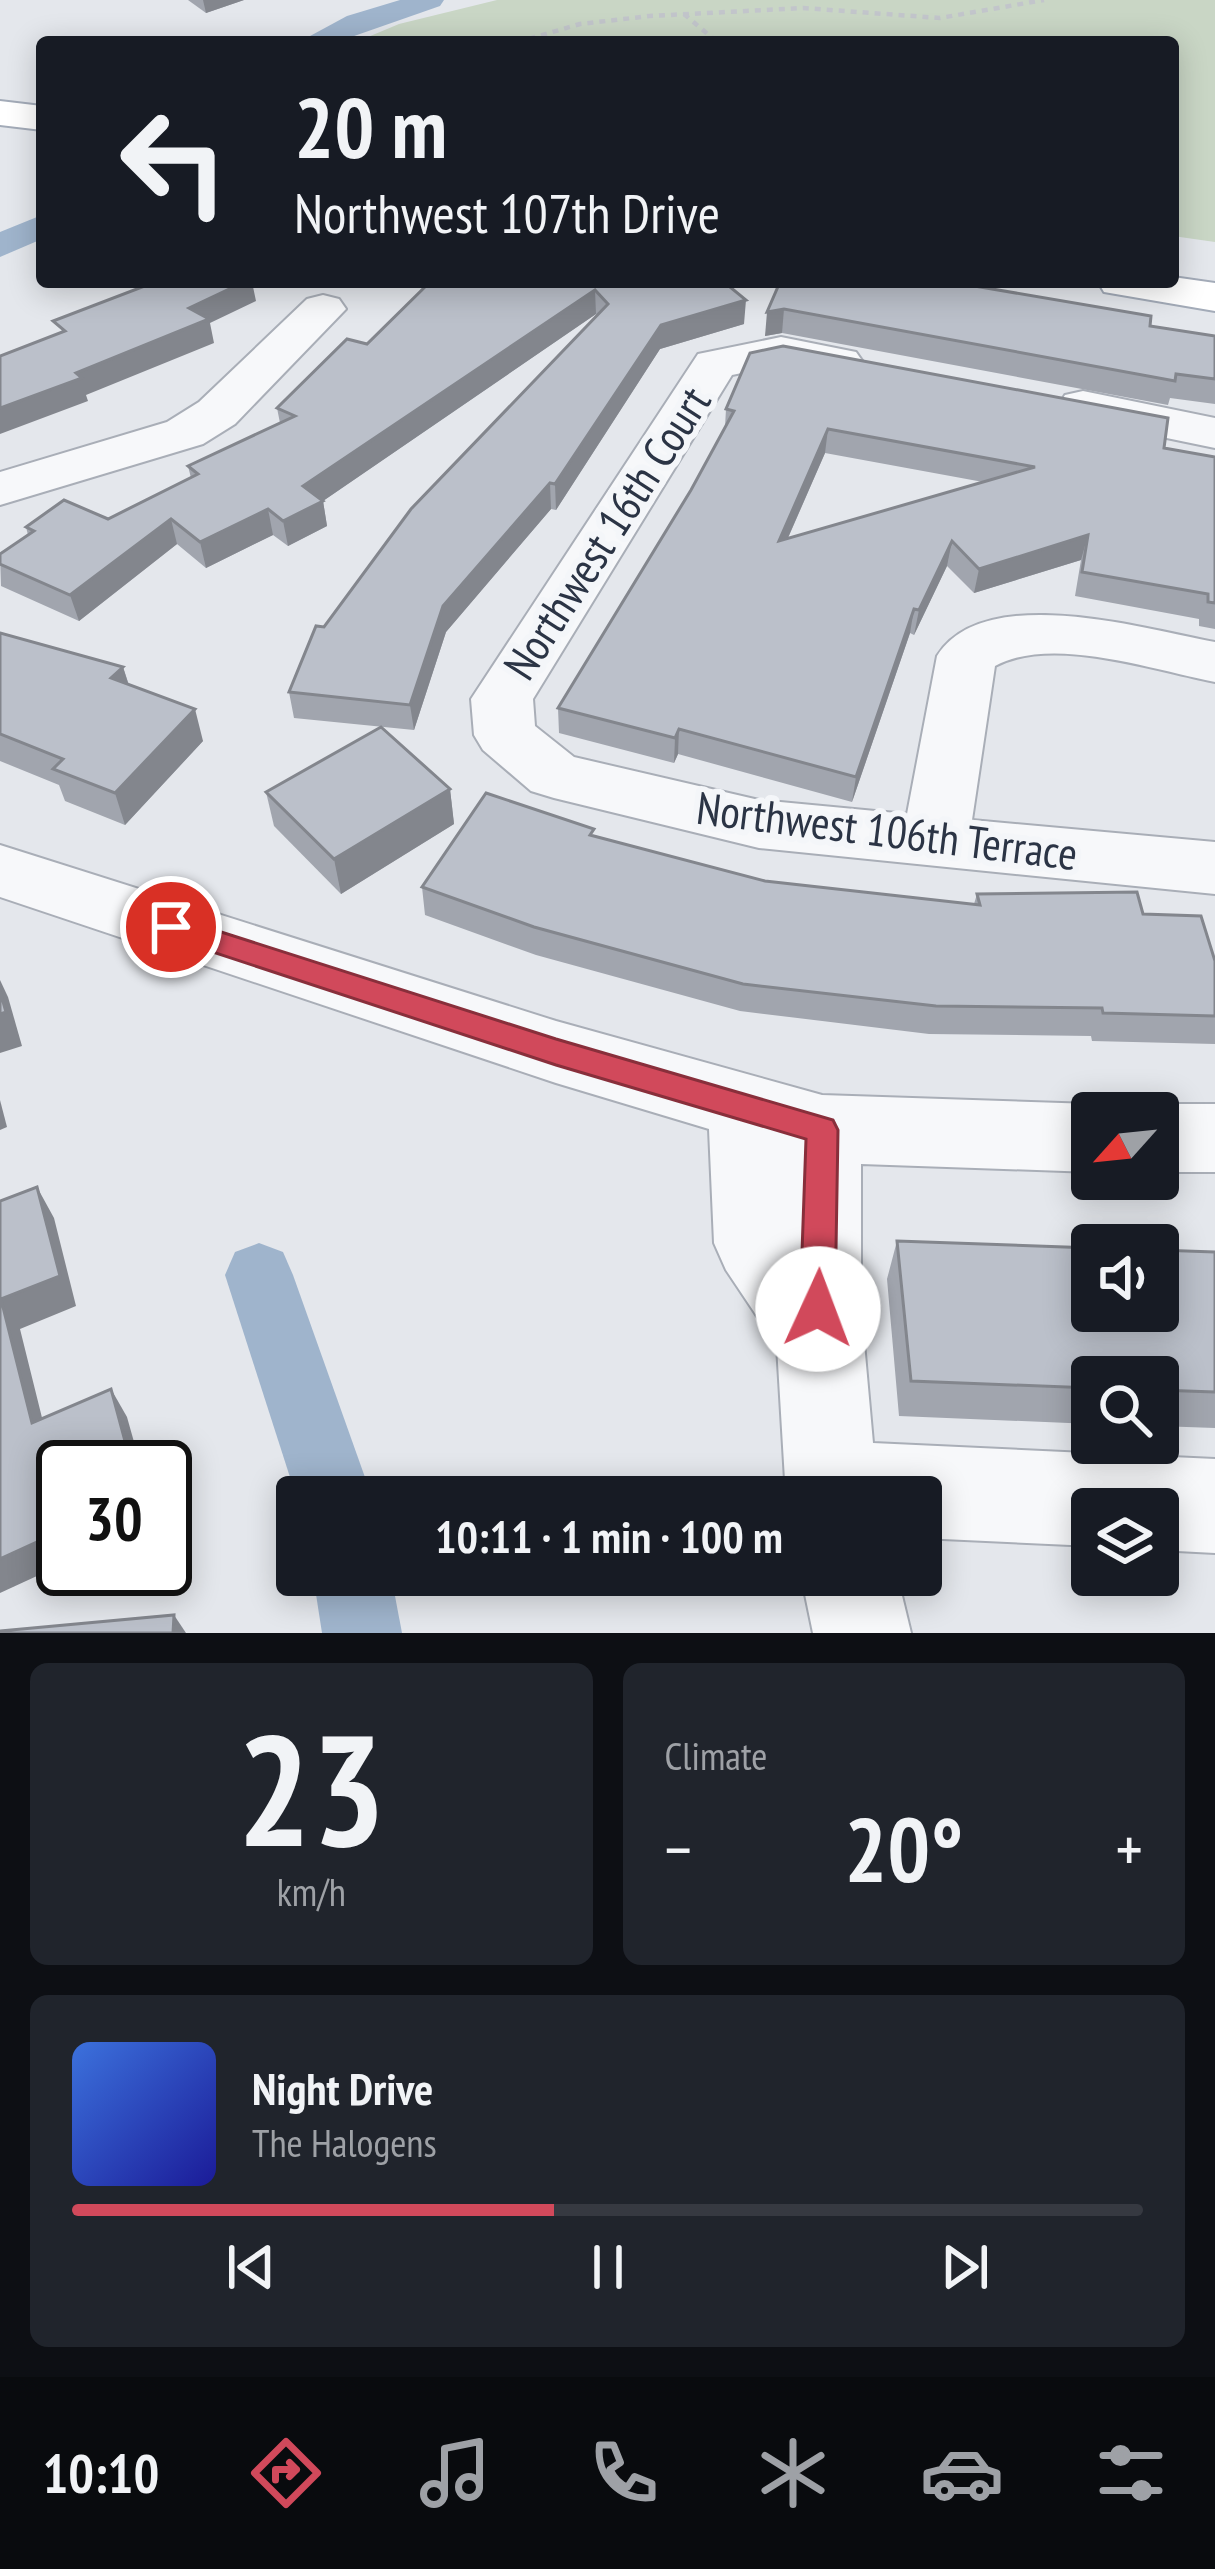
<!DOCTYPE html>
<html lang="en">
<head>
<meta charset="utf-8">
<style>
	:root { --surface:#171b24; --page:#20242c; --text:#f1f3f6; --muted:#9ea1a6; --line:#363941; --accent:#d1495b }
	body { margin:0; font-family:"PT Sans Narrow",sans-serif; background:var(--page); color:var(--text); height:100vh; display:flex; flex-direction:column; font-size:45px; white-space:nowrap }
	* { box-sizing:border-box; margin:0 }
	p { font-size:39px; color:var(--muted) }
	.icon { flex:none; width:66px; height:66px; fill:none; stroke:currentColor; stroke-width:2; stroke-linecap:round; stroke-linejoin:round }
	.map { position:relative; height:1633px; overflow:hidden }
	.panel { display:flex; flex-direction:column; gap:30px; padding:30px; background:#0d0f14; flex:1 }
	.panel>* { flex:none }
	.hud { position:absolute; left:36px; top:36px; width:1143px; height:252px; border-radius:12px; box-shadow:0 6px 30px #0003; background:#171b24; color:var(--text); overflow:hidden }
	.needle { width:78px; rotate:243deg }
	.buttons { position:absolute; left:1071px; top:1092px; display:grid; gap:24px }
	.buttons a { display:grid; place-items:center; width:108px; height:108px; border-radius:12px; background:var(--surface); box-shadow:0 6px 30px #0003; font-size:60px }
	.speed { position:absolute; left:36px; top:1440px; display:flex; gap:24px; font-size:60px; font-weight:700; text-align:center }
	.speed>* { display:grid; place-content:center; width:156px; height:156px; border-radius:50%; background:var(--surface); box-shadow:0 6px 30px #0003; line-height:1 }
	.speed .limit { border:6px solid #111; border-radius:18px; background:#fff; color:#111 }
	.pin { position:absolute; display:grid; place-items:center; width:102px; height:102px; color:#fff; margin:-51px; border:6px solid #fff; border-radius:50%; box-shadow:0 3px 12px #0007 }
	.me { position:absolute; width:132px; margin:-66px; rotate:2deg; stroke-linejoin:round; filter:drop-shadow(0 0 9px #0008) }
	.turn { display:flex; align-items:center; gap:42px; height:252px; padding:0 60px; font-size:54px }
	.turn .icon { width:156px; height:156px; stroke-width:2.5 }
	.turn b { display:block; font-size:84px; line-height:102px }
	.big { font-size:90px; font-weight:700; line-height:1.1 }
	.panel .tile { flex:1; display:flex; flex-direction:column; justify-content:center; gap:18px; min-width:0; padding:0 42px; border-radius:18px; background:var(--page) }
	.panel .dial { align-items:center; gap:0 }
	.dial b { font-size:156px; line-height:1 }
	.song { display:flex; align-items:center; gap:36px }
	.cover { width:144px; height:144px; border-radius:18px; background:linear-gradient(135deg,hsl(220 70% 55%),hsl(240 70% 35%)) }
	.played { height:12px; border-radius:6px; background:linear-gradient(90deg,var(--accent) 45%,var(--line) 45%) }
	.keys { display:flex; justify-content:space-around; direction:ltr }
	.heat { display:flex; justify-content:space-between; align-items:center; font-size:66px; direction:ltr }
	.panel .tiles { flex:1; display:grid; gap:30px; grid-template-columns:1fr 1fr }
	.tile:last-child { grid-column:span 2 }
	.trip { position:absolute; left:276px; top:1476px; width:666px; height:120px; border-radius:12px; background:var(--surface); box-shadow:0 6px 30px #0003; font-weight:700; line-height:120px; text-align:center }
	.tabs { display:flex; height:192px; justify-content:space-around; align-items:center; background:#090b0e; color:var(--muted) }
	.tabs .icon { width:84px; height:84px }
	.tabs .current { color:var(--accent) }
	.tabs b { font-size:54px; color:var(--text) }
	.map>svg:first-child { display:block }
	.green { fill:#c9d6c5 }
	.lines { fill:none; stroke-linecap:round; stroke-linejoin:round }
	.canal { fill:#9fb4cc; fill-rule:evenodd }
	.minor-casing { stroke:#a9aeb7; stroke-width:4 }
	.major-casing { stroke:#a3abb8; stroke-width:4 }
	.path { stroke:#c2c5cb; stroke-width:4.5; stroke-dasharray:6 6; stroke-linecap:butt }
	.minor { fill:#f7f8fa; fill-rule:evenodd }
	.major { fill:#fff; fill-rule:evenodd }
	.wall { fill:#a1a5ae; fill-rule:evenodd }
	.shaded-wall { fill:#83868d }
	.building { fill:#bbc0ca; stroke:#83868d; stroke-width:3; fill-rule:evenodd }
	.route { fill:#d1495b; stroke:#882f3b; stroke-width:3 }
	.labels { text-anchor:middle; stroke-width:12; stroke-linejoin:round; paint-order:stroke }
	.street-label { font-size:45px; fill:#2b3445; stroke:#f4f6f9 }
</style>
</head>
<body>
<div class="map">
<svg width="1215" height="1633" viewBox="0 0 1215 1633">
	<rect width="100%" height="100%" fill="#e4e7ec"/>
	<path class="green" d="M497,0H1215V242L1173,236V42H356L399,24Z"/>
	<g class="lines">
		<g class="canal">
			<path d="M400,0H444L440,6L337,42H299L347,16Z"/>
			<path d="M42,215V239L0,257V232Z"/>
			<path d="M259,1243L283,1252L293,1275L372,1497L297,1499L225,1275L235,1252Z"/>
			<path d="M313,1575H391L402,1633H322Z"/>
		</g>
		<g class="minor-casing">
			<g id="minor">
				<path d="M323,295L339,299L346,309L235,424L203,444L0,505V472L167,422L199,402L307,299Z"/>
				<path d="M781,337L856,352L863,362L856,372L839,376L781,365L732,375L533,699L535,726L574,757L759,800L907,814L937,656C984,581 1145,629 1215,642V682C1153,670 1052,635 995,666L972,820L1215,842V894L759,848L554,798L531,791L483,750L474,735L471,699L698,354Z"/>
				<path d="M1083,391L1215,418V448L1065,417L1058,406L1065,395Z"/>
				<path d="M0,845L556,1021L822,1095L1092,1104L1118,1113H1092V1172L861,1164V1309L873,1443L1215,1459V1553L1158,1550V1509H1092V1546L921,1538V1497H786L777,1346L726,1270L714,1243L709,1129L556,1083L0,897Z"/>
				<path d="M1158,1104H1215V1172H1158V1113H1132Z"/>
				<path d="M801,1575H897L911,1633H813Z"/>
			</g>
		</g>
		<g class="major-casing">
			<g id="major">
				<path d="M0,101L42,106V130L0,125Z"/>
				<path d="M1173,277L1215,283V311L1104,292L1098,282H1173Z"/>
			</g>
		</g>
		<g class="path">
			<path d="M684,14L717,42"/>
			<path d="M518,42L580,24L650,16L803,8L940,18L1044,0"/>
		</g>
		<use href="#minor" class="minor"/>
		<use href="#major" class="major"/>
	</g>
	<g class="wall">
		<path d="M188,0H244L206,13Z"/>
		<path d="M430,282H724L744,324L660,349L556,510L551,509L446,632L414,730L294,718L289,692L324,627L597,316L596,314L323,501L327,526L288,546L273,535L206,568L177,544L79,621L1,586L0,554L28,535L26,527L108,519L191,478L188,466L280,423L277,408L367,344Z"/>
		<path d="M780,282L1150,326L1215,336V404L1170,398L1168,405L782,333L765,336Z"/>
		<path d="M726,409L1164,448L1215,457V629L1199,626V619L1075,596L1081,560L974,593L947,566L914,635L910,633L852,802L678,754L674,763L559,733L558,708L691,490L725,427ZM825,453L983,482L788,538Z"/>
		<path d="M0,633L123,667L129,685L203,741L125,825L65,801L59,785L0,761Z"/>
		<path d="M450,789L454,824L341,894L274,826L266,792Z"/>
		<path d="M594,836L765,881L974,904L977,894L1143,914L1215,961V1044L1092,1041L1091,1036L929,1034L740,1011L536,955L425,915L422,887Z"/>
		<path d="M897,1241L1215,1252V1428L1158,1426V1377H1092V1424L899,1416L887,1279Z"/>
	</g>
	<g class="shaded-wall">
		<path d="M203,0H244L206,13Z"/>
		<path d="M244,282H252L256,301L210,323L214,343L86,395L88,401L0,434V408L76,373L189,308Z"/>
		<path d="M595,290L596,314L323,501L327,526L288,546L283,521L303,486Z"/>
		<path d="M746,300L744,324L660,349L556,510L555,484L661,325Z"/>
		<path d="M784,309L782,333L765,336L767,312Z"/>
		<path d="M828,429L825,453L776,565L779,541Z"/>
		<path d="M550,483L551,509L446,632L414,730L410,705L443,606Z"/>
		<path d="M268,509L273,535L206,568L200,542Z"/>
		<path d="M171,519L177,544L79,621L70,595Z"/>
		<path d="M1088,535L1081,560L974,593L979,569Z"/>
		<path d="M952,541L947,566L914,635L919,610Z"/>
		<path d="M914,609L910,633L852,802L856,777Z"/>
		<path d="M123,667L133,699L111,678Z"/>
		<path d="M195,709L203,741L125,825L115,793Z"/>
		<path d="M679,729L678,754L674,763L675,738Z"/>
		<path d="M450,789L454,824L341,894L334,859Z"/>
		<path d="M0,980L8,997L22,1046L0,1053Z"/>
		<path d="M0,1100L7,1127L0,1130Z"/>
		<path d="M37,1187L54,1218L76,1306L20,1329L50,1450L32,1423L1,1299Z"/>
		<path d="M111,1389L127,1417L141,1467H132Z"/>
		<path d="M63,1530V1564L0,1593V1559Z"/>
		<path d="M174,1615L186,1633H173Z"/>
	</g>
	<g class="building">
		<path d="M155,282H244L189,308L209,319L76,373L82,378L0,408V356L65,331L53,321Z"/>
		<path d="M430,282H724L746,300L661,325L555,484L550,483L443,606L410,705L289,692L316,626L324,627L411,509L608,304L595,290L303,486L323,501L283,521L268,509L200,542L171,519L70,595L0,564V554L34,531L26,527L64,500L108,519L198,474L188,466L295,416L277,408L347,339L367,344Z"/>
		<path d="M780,282H951L1151,316L1150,326L1215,336V379L1176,374L1175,381L784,309L767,312Z"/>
		<path d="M783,346L1168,418L1164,448L1215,457V603L1208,602V594L1082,572L1088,535L979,569L952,541L919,610L914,609L856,777L679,729L675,738L558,708L691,490L734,411L726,409L750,353ZM828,429L1035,467L779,541Z"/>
		<path d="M0,633L123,667L111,678L195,709L115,793L53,769L63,759L0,734Z"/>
		<path d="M381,727L450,789L334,859L266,792Z"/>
		<path d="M486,793L594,829L590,835L765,881L980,905L977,894L1137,892L1143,914L1201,916L1215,961V1016L1103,1013L1102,1008L936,1006L743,984L534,927L422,887Z"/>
		<path d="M0,991L6,1012L0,1014Z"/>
		<path d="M37,1187L60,1276L1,1299L32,1423L111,1389L132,1467H63V1530L0,1559V1201Z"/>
		<path d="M897,1241L1092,1248V1311H1158V1250L1215,1252V1392L1158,1390V1377H1092V1388L911,1381Z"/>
		<path d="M174,1615L173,1633H0V1631Z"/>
	</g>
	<path class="route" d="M171,916L556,1039L833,1120L838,1130L835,1309L830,1321L818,1326L805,1321L800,1309L806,1139L556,1065L161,935L156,927L161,919Z"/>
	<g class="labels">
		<g class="street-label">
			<text transform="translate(607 533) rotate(-57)" y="16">Northwest 16th Court</text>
			<text transform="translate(887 831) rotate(7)" y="16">Northwest 106th Terrace</text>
		</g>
	</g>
</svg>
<div class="buttons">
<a><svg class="needle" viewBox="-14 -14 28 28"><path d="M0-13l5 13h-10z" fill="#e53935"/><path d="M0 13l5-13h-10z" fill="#9ea1a6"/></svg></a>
<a><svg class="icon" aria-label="sound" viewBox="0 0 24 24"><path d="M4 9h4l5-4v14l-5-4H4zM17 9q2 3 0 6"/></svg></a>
<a><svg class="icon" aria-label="search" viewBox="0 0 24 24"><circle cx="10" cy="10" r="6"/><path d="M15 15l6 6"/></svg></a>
<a><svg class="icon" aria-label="layers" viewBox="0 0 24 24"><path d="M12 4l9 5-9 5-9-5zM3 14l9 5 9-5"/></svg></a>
</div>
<div class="speed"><div class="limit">30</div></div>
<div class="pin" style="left:171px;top:927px;background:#d93025"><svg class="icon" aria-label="arrive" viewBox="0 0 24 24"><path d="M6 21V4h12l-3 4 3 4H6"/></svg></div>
<svg class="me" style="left:818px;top:1309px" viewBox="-20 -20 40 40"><circle r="19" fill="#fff"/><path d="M0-13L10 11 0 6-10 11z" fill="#d1495b"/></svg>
<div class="trip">10:11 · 1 min · 100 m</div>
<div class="hud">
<div class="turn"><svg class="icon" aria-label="left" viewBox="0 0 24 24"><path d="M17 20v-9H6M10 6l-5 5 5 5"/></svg><div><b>20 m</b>Northwest 107th Drive</div></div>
</div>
</div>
<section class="panel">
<div class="tiles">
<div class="tile dial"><b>23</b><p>km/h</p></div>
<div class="tile"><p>Climate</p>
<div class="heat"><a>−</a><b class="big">20°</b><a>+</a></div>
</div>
<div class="tile">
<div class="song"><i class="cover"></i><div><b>Night Drive</b><p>The Halogens</p></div></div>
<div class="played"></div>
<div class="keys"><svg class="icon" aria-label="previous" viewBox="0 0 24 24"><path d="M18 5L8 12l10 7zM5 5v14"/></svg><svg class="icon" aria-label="pause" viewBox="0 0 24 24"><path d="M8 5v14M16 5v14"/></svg><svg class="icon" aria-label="next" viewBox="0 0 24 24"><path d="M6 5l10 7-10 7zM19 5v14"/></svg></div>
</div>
</div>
</section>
<nav class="tabs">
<b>10:10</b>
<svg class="icon current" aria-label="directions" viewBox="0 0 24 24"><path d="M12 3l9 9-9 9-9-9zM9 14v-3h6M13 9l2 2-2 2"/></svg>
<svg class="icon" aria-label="music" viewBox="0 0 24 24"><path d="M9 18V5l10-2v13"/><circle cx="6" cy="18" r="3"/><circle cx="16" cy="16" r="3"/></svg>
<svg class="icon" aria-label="phone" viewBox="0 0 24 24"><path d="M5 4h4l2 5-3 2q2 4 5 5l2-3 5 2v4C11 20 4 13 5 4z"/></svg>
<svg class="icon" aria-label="climate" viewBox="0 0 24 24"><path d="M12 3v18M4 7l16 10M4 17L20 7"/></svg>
<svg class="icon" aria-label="car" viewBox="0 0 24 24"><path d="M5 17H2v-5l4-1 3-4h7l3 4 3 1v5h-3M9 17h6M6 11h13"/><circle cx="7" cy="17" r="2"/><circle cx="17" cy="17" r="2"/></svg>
<svg class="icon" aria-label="filters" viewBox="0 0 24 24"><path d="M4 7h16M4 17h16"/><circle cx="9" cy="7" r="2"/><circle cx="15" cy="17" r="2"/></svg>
</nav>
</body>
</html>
